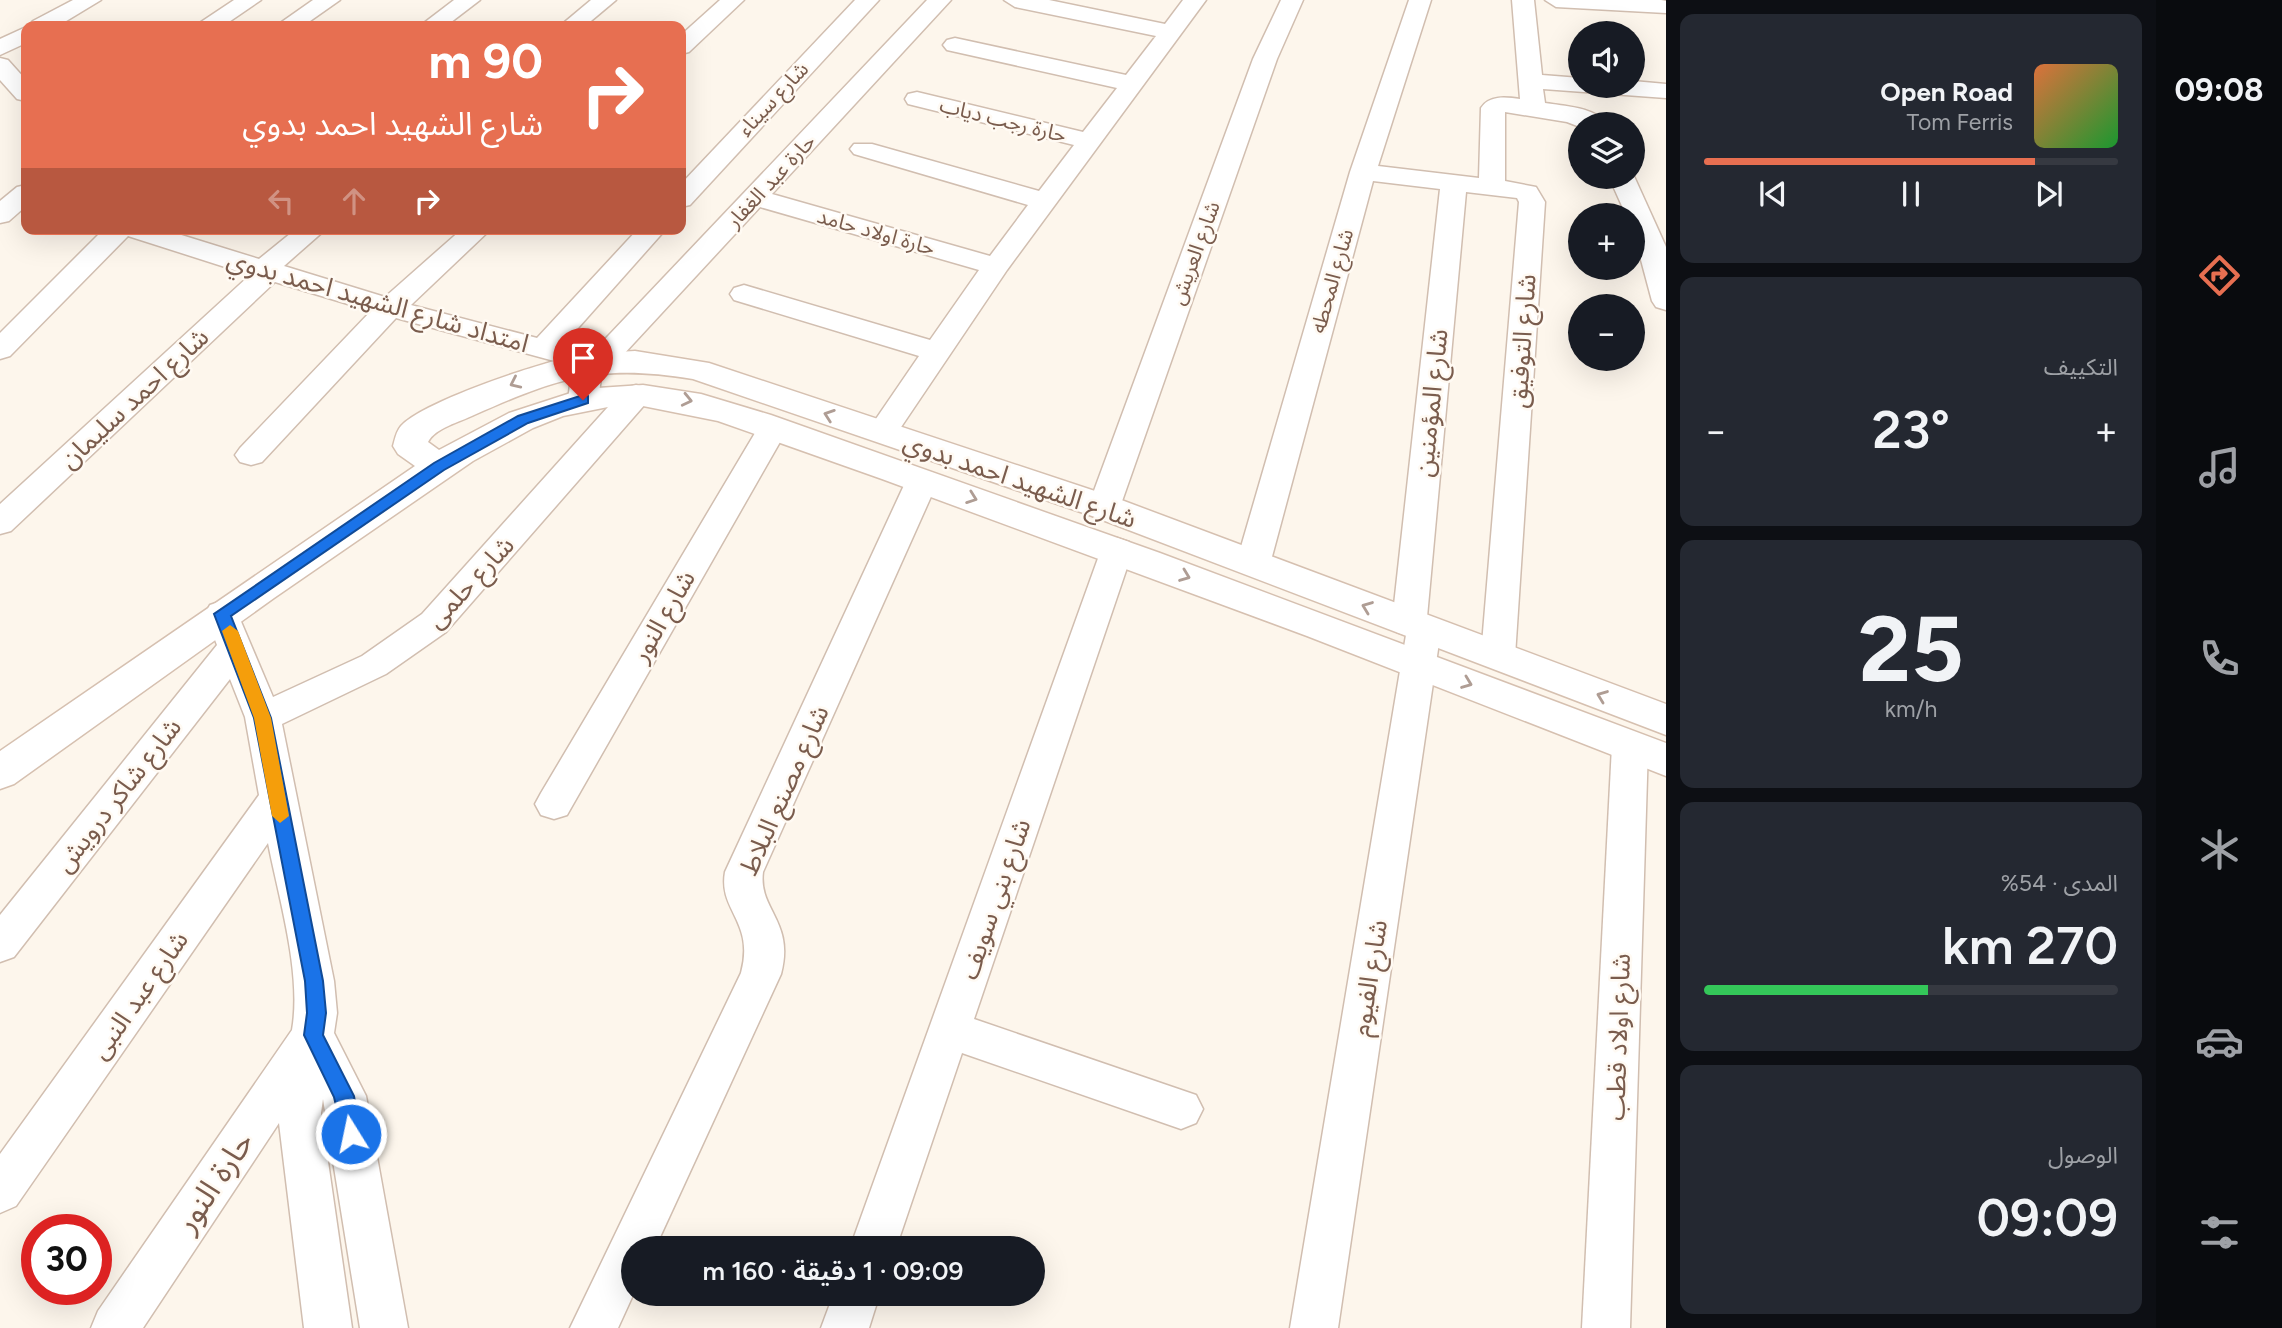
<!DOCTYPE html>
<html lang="ar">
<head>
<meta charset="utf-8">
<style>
	:root { --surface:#171b24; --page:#242831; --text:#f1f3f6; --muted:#9ea1a6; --line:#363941; --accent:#e76f51 }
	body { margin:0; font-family:Figtree,"Noto Sans Arabic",sans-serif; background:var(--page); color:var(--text); direction:rtl; height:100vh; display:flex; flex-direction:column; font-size:26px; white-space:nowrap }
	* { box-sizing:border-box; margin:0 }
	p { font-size:23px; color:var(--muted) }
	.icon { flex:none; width:38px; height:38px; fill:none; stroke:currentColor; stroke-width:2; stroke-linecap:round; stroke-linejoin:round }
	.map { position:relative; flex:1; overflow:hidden; direction:ltr }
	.drawer { display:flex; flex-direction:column; gap:14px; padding:14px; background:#0d0f14; width:490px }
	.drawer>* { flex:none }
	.banner { position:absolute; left:21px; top:21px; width:665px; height:214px; border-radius:14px; box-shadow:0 7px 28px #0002; direction:rtl; background:#e76f51; color:#fff; overflow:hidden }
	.controls { position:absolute; left:1568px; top:21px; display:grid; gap:14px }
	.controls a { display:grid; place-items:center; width:77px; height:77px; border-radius:50%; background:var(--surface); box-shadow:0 7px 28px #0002; font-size:35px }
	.speed { position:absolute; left:21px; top:1214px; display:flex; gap:14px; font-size:35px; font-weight:700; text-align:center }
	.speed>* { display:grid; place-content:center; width:91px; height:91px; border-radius:50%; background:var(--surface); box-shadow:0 7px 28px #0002; line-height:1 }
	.speed .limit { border:10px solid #d22; background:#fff; color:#111 }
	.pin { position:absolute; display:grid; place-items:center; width:60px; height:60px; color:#fff; margin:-72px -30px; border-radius:50% 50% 50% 0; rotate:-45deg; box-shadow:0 0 7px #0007 }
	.pin .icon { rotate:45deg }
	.me { position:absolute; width:77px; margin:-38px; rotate:350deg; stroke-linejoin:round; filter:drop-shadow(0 0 5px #0008) }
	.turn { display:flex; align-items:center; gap:24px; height:147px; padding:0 28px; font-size:32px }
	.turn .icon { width:91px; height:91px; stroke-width:2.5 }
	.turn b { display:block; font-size:49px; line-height:60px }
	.lanes { display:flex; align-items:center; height:66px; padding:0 28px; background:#0003; justify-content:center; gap:35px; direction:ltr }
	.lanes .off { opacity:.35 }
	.big { font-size:52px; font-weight:600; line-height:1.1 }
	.drawer .tile { flex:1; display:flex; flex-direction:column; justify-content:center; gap:10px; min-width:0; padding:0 24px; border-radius:14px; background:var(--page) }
	.drawer .dial { align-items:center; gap:0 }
	.dial b { font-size:91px; line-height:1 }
	.song { display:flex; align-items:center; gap:21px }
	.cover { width:84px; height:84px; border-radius:10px; background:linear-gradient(135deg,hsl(20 70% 55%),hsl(130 70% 35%)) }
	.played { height:7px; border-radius:4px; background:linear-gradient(90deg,var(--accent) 80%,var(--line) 80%) }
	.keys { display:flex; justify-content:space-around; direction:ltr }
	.heat { display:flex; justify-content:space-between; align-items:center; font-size:38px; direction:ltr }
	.charge { height:10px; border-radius:5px; background:linear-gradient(90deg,#34c759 54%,var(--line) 0) }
	.trip { position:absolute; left:621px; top:1236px; width:424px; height:70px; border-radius:35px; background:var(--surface); box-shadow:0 7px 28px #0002; font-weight:600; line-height:70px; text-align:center; direction:rtl }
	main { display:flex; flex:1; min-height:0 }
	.dock { display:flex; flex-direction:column; width:126px; justify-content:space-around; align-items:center; background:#090b0e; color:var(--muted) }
	.dock .icon { width:49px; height:49px }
	.dock .current { color:var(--accent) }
	.dock b { font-size:32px; color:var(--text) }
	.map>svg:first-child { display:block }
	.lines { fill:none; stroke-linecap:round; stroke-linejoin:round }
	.street-casing { stroke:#d1beb0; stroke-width:3 }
	.secondary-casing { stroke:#d6c0b0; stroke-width:3 }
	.street { fill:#fff; fill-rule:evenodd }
	.secondary { fill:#fff; fill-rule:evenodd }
	.oneway { stroke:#af9d94 }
	.route { fill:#1a73e8; stroke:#114b97; stroke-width:2 }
	.slow { fill:#f59e0b }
	.labels { text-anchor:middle; stroke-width:5; stroke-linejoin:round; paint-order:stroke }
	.far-street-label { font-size:21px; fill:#7a5c4d; stroke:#fffaf3 }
	.street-label { font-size:26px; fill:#7a5c4d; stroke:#fffaf3 }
	.near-street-label { font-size:32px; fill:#7a5c4d; stroke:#fffaf3 }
</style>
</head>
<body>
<main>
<nav class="dock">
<b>09:08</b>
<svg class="icon current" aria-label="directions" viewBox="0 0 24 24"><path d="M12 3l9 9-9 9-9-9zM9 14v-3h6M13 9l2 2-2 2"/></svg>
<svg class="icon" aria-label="music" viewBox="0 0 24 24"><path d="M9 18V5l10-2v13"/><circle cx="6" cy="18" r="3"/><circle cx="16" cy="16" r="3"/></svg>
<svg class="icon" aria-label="phone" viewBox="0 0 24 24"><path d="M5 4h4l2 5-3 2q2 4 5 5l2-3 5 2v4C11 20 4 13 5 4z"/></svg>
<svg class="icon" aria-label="climate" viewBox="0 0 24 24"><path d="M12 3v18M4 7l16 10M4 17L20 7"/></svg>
<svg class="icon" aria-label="car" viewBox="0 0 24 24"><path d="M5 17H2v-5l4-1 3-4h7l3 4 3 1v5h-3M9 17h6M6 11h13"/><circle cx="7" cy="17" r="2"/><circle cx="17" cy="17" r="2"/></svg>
<svg class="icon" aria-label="filters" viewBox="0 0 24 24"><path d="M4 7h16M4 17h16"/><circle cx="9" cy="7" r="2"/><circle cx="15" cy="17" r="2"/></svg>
</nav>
<section class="drawer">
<div class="tile">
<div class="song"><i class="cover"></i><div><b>Open Road</b><p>Tom Ferris</p></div></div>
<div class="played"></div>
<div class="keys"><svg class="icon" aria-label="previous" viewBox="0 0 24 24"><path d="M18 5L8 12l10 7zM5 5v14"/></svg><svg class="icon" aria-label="pause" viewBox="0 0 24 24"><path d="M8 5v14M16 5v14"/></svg><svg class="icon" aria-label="next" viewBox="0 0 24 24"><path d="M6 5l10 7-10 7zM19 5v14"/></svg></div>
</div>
<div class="tile"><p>التكييف</p>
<div class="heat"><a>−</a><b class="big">23°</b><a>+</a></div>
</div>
<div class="tile dial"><b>25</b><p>km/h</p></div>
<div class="tile"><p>المدى · 54%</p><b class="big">270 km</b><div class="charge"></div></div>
<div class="tile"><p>الوصول</p><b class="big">09:09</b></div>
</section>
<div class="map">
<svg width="1666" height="1328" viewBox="0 0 1666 1328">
	<rect width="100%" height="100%" fill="#fdf6ec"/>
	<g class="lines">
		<g class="street-casing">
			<g id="street">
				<path d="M73,0H101L58,26H29L33,21Z"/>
				<path d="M234,0H261L223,26H195Z"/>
				<path d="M313,0H340L303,26H276Z"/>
				<path d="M454,0H480L446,26H420Z"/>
				<path d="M591,0H616L585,26H560Z"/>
				<path d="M720,0H744L689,52L681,54V35Z"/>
				<path d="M855,0H879L690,205L681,207V184Z"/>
				<path d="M927,0H951L772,194L990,256L1028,205L854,154L850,149L854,144H872L1039,191L1074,145L908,104L905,99L908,94L917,92L1083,132L1117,88L947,50L943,45L947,40L955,38L1126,75L1156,36L1015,7L1004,0H1049L1165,24L1183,0H1206L1007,270L893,439L882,442L871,439L867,432L919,356L734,300L730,294L734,288L744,285L930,340L979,270L760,207L610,369L602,371L598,400L594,407L583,410L572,407L568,400L572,370L558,362L396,318L262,462L251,465L240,462L235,455L240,448L371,311L275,282L11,531L0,534V504L250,275L128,236L10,356L0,359V333L104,229H162L259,259L296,229H326L284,266L385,297L462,229H491L411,305L537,338L638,229H666L563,345L590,355Z"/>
				<path d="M1281,0H1303L1277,59L1120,507L1115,515L1104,518L1093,515L1088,507L1253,59Z"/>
				<path d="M1409,0H1431L1378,166L1479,178L1481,108C1489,95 1506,97 1520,99L1512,0H1534L1542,75L1580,78V86H1633V81L1666,84V98L1543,89L1545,103C1563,106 1596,107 1607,124H1580V127L1567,122L1505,112V181L1536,187L1545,202L1515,656L1510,665L1498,669L1486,665L1481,656L1519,202L1517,198L1466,192L1427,617L1436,620L1441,629L1338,1328H1290L1406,635L1397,632L1392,623L1440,189L1373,181L1270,564L1265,572L1253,576L1241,572L1236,564L1350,172Z"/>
				<path d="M1545,0H1661L1666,1V13L1556,7Z"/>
				<path d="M26,27V43L0,55V39Z"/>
				<path d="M0,58L8,60L26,80V101L17,99L0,80Z"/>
				<path d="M1633,174L1666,247V310L1656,307L1652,301L1633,230V215H1626L1609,177H1633Z"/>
				<path d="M26,185V206L9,221L0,223V201L17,187Z"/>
				<path d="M636,385L647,388L651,395L647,402L446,632L386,674L282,724L334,981L337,1013L334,1033L366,1096L408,1328H360L323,1099L321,1113L352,1328H304L279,1123L143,1328H91L98,1311L292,1030C302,974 279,899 268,843L16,1206L0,1213V1154L259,795L245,717L230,679L14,957L0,962V915L217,645L205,614L210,605L222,601L234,605L273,697L362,656L422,614L625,388Z"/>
				<path d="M773,418L784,421L788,428L567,815L554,819L541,815L535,804L541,793L758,428L762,421Z"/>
				<path d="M922,470L933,473L938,481L763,872C758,910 795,921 781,974L655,1248H634V1293L618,1328H570L741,973C755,921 718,911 725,872L906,481L911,473Z"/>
				<path d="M1117,538L1129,542L1133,550L974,1019L1196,1095L1203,1109L1196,1123L1181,1129L962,1053L896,1248H850L1101,550L1105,542Z"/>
				<path d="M1630,732L1643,736L1648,746L1630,1328H1582L1612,746L1617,736Z"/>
				<path d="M834,1293H880L869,1328H821Z"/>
			</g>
		</g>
		<g class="secondary-casing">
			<path id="secondary" d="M635,351L709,363L1116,498L1666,704V735L1092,516L693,379C600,363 557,378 474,415C460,422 435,428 428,442L439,450L509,413L583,389L643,385L701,394L771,415L1160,553L1666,743V776L1307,636L882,479L718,421L643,406H613L563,416L533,428L473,461L274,598L14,784L0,789V751L415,466L398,454L393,446C395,439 396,432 401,426C422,402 546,360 581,355C599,352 617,352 635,351Z"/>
		</g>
		<use href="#street" class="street"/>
		<use href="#secondary" class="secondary"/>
	</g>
	<defs><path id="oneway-chevron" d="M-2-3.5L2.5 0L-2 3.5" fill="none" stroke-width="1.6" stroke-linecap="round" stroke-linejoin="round" transform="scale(1.75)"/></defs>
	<g class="oneway">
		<use href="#oneway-chevron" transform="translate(515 383) rotate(155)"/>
		<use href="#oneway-chevron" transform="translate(687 400) rotate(13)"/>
		<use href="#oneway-chevron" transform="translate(829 415) rotate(-161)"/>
		<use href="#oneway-chevron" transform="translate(972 498) rotate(20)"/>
		<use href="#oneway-chevron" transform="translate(1185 576) rotate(21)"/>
		<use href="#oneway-chevron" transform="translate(1367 607) rotate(-159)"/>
		<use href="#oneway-chevron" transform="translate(1467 683) rotate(21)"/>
		<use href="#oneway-chevron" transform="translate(1602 696) rotate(-159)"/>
	</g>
	<path class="route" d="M583,395L588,396V403L528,423L444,470L231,616L271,718L323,981L326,1013L323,1035L354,1096L361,1134L358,1141L351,1144L344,1141L334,1097L304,1035L307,1013L305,981L254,718L214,614L434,463L518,416Z"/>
	<path class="slow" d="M230,625L238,631L271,718L289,816L280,823L272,816L254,718L222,631Z"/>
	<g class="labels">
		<g class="far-street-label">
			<text transform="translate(773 99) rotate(-47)" y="7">شارع سيناء</text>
			<text transform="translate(1003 120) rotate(14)" y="7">حارة رجب دياب</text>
			<text transform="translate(771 181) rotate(-47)" y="7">حارة عبد الغفار</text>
			<text transform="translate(876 232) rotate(16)" y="7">حارة اولاد حامد</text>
			<text transform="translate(1195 253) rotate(-70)" y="7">شارع العريش</text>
			<text transform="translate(1332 281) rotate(-74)" y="7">شارع المحطه</text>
		</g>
		<g class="street-label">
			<text transform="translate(378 301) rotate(16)" y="9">امتداد شارع الشهيد احمد بدوي</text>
			<text transform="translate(1522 341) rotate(-86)" y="9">شارع التوفيق</text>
			<text transform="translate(134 398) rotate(-43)" y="9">شارع احمد سليمان</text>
			<text transform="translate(1431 403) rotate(-84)" y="9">شارع المؤمنين</text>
			<text transform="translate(1020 480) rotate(19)" y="9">شارع الشهيد احمد بدوي</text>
			<text transform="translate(470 582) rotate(-47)" y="9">شارع حلمى</text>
			<text transform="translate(663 616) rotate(-60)" y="9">شارع النور</text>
			<text transform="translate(784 790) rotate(-66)" y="9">شارع مصنع البلاط</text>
			<text transform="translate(118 795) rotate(-52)" y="9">شارع شاكر درويش</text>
			<text transform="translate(995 899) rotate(-71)" y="9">شارع بني سويف</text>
			<text transform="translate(1369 978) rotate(-81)" y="9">شارع الفيوم</text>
			<text transform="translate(139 995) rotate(-55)" y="9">شارع عبد النبى</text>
			<text transform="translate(1618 1037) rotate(-88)" y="9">شارع اولاد قطب</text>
		</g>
		<g class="near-street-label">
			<text transform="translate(214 1182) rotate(-56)" y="11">حارة النور</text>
		</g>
	</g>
</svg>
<div class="controls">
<a><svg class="icon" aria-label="sound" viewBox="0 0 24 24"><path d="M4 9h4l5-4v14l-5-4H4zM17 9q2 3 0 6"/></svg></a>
<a><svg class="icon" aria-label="layers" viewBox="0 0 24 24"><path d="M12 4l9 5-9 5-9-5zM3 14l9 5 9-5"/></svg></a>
<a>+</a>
<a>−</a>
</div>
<div class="speed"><div class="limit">30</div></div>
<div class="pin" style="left:583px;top:400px;background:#d93025"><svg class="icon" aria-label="arrive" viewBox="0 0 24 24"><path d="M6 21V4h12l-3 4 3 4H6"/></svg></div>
<svg class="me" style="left:351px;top:1134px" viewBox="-20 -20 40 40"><circle r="17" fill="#1a73e8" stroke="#fff" stroke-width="3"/><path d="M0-11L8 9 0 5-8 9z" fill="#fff"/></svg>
<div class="trip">09:09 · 1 دقيقة · 160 m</div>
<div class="banner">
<div class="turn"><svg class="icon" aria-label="right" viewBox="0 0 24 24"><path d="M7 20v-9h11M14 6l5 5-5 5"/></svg><div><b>90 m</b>شارع الشهيد احمد بدوي</div></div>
<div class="lanes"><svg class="icon off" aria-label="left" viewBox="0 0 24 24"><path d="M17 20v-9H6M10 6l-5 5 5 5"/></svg><svg class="icon off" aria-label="ahead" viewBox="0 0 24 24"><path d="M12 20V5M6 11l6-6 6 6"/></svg><svg class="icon" aria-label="right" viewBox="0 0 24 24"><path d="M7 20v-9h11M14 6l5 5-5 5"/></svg></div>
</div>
</div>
</main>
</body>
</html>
